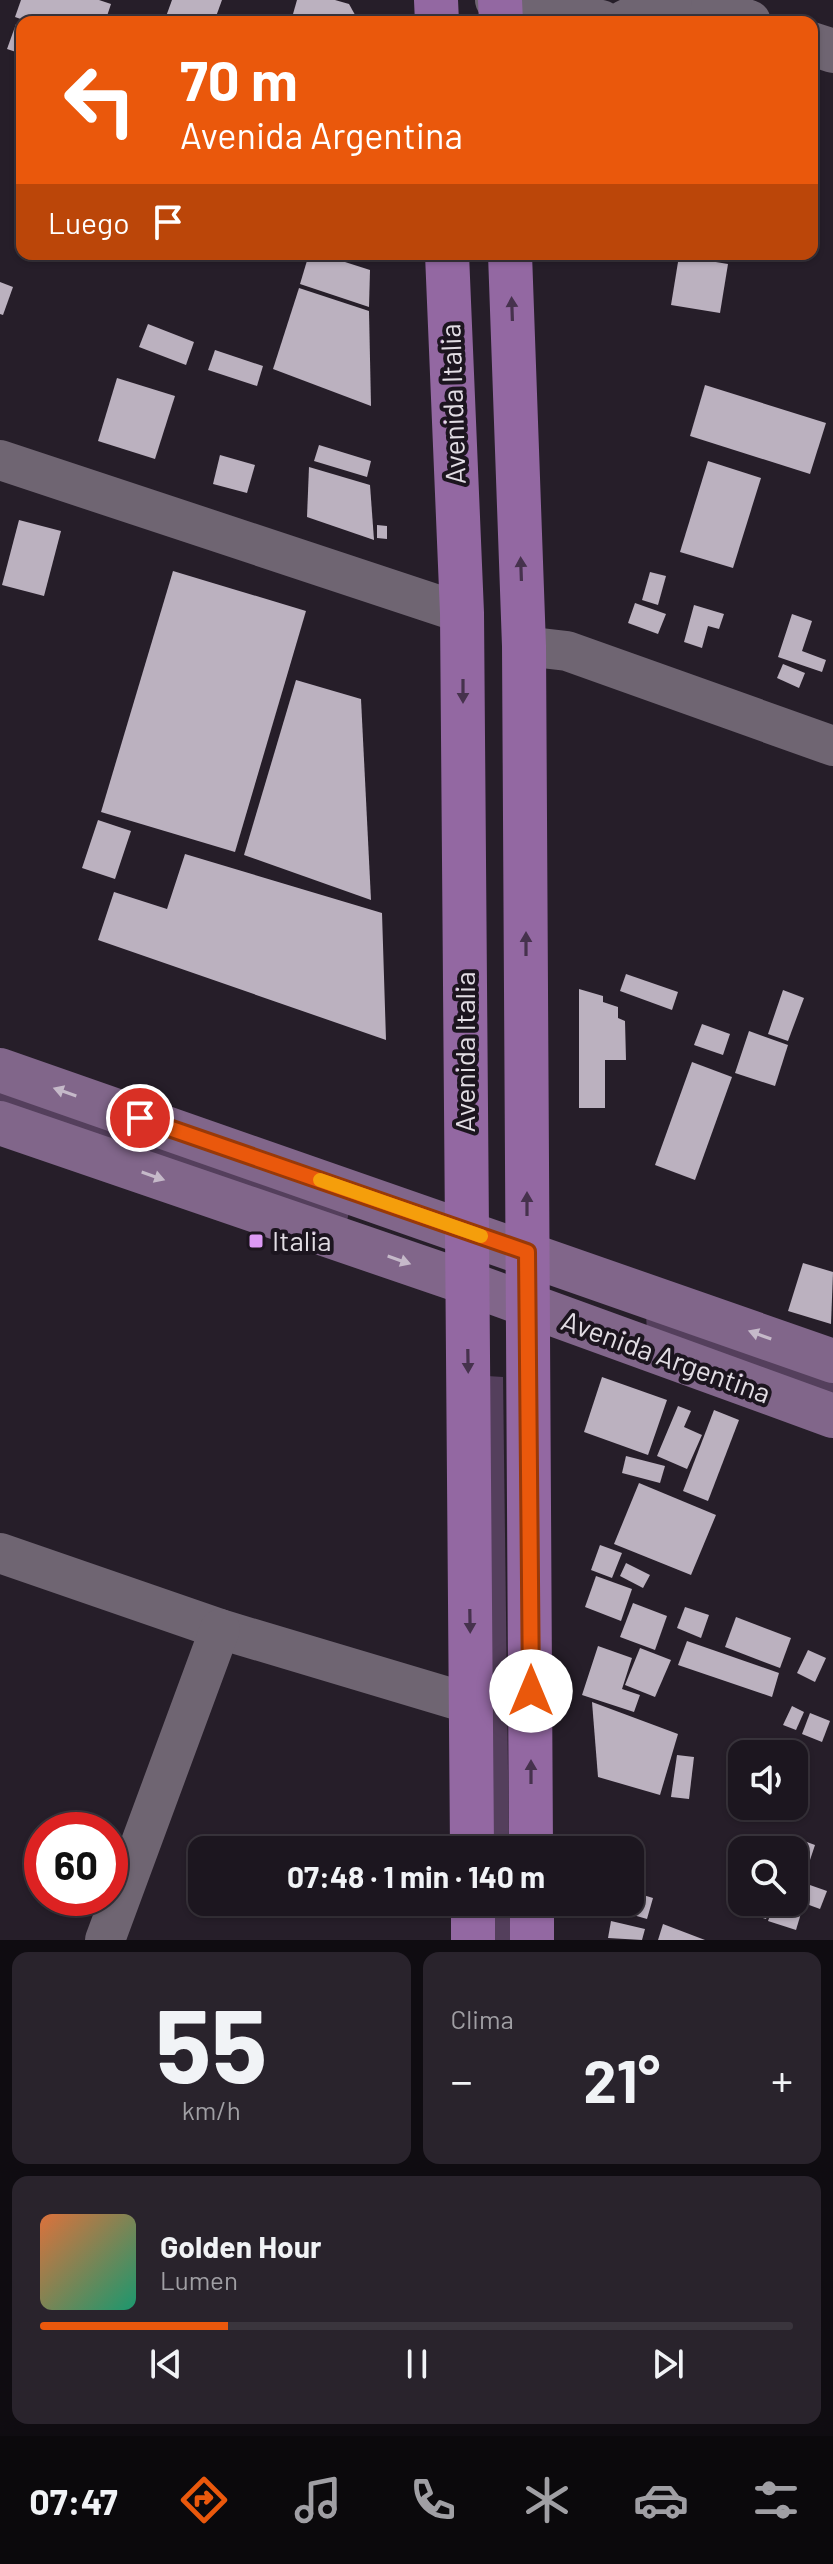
<!DOCTYPE html>
<html lang="es">
<head>
<meta charset="utf-8">
<style>
	:root { --surface:#1c161f; --page:#29232c; --text:#f1f3f6; --muted:#a09fa4; --line:#3a353d; --accent:#ea580c }
	body { margin:0; font-family:Barlow,sans-serif; background:var(--page); color:var(--text); height:100vh; display:flex; flex-direction:column; font-size:30px; white-space:nowrap }
	* { box-sizing:border-box; margin:0 }
	p { font-size:26px; color:var(--muted) }
	.icon { flex:none; width:44px; height:44px; fill:none; stroke:currentColor; stroke-width:2; stroke-linecap:round; stroke-linejoin:round }
	.map { position:relative; height:1940px; overflow:hidden }
	.sheet { display:flex; flex-direction:column; gap:12px; padding:12px; background:#0f0c11; flex:1 }
	.sheet>* { flex:none }
	.guide { position:absolute; left:16px; top:16px; width:802px; height:244px; border-radius:16px; box-shadow:0 2px 6px #0004,0 0 0 2px var(--line); background:#ea580c; color:#fff; overflow:hidden }
	.controls { position:absolute; left:728px; top:1740px; display:grid; gap:16px }
	.controls a { display:grid; place-items:center; width:80px; height:80px; border-radius:16px; background:var(--surface); box-shadow:0 2px 6px #0004,0 0 0 2px var(--line); font-size:40px }
	.speed { position:absolute; left:24px; top:1812px; display:flex; gap:16px; font-size:40px; font-weight:700; text-align:center }
	.speed>* { display:grid; place-content:center; width:104px; height:104px; border-radius:50%; background:var(--surface); box-shadow:0 2px 6px #0004,0 0 0 2px var(--line); line-height:1 }
	.speed .limit { border:12px solid #d22; background:#fff; color:#111 }
	.pin { position:absolute; display:grid; place-items:center; width:68px; height:68px; color:#fff; margin:-34px; border:4px solid #fff; border-radius:50%; box-shadow:0 2px 8px #0007 }
	.me { position:absolute; width:88px; margin:-44px; rotate:0deg; stroke-linejoin:round; filter:drop-shadow(0 0 6px #0008) }
	.turn { display:flex; align-items:center; gap:28px; height:168px; padding:0 32px; font-size:36px }
	.turn .icon { width:104px; height:104px; stroke-width:2.5 }
	.turn b { display:block; font-size:56px; line-height:68px }
	.then { display:flex; align-items:center; height:76px; padding:0 32px; background:#0003; gap:16px; font-size:30px }
	.big { font-size:60px; font-weight:700; line-height:1.1 }
	.sheet .tile { flex:1; display:flex; flex-direction:column; justify-content:center; gap:12px; min-width:0; padding:0 28px; border-radius:16px; background:var(--page) }
	.sheet .dial { align-items:center; gap:0 }
	.dial b { font-size:104px; line-height:1 }
	.song { display:flex; align-items:center; gap:24px }
	.cover { width:96px; height:96px; border-radius:12px; background:linear-gradient(135deg,hsl(20 70% 55%),hsl(160 70% 35%)) }
	.played { height:8px; border-radius:4px; background:linear-gradient(90deg,var(--accent) 25%,var(--line) 25%) }
	.keys { display:flex; justify-content:space-around; direction:ltr }
	.heat { display:flex; justify-content:space-between; align-items:center; font-size:44px; direction:ltr }
	.sheet .tiles { flex:1; display:grid; gap:12px; grid-template-columns:1fr 1fr }
	.tile:last-child { grid-column:span 2 }
	.trip { position:absolute; left:188px; top:1836px; width:456px; height:80px; border-radius:16px; background:var(--surface); box-shadow:0 2px 6px #0004,0 0 0 2px var(--line); font-weight:700; line-height:80px; text-align:center }
	.tabs { display:flex; height:128px; justify-content:space-around; align-items:center; background:#0b090c; color:var(--muted) }
	.tabs .icon { width:56px; height:56px }
	.tabs .selected { color:var(--accent) }
	.tabs b { font-size:36px; color:var(--text) }
	.map>svg:first-child { display:block }
	.green { fill:#543f5c }
	.building { fill:#bbb1bf }
	.lines { fill:none; stroke-linecap:round; stroke-linejoin:round }
	.minor { stroke:#6f6572; stroke-width:40 }
	.tertiary { stroke:#6f6572; stroke-width:44 }
	.secondary { stroke:#81668a; stroke-width:44 }
	.primary { stroke:#9368a2; stroke-width:44 }
	.oneway { fill:#46324d }
	.oneway2 { fill:#c5b9c9 }
	.route-casing { stroke:#983908; stroke-width:20 }
	.route { stroke:#ea580c; stroke-width:14 }
	.slow { stroke:#f59e0b; stroke-width:14 }
	.poi-dot { fill:#dc99f4; stroke:#1c151f; stroke-width:3 }
	.labels { text-anchor:middle; stroke-width:8; stroke-linejoin:round; paint-order:stroke }
	.street-label { font-size:28px; fill:#e2dde4; stroke:#1c151f }
	.poi-label { font-size:28px; fill:#e2dde4; stroke:#1c151f; text-anchor:start }
</style>
</head>
<body>
<div class="map">
<svg width="833" height="1940" viewBox="0 0 833 1940">
	<rect width="100%" height="100%" fill="#261e29"/>
	<g class="green">
		<path d="M0,1088L350,1208L345,1229L0,1109Z"/>
		<path d="M646,1313L833,1380V1400L647,1334Z"/>
		<path d="M487,1376L503,1377L509,1850H493Z"/>
		<path d="M493,1902H510L511,1940H494Z"/>
	</g>
	<g class="building">
		<path d="M21,0H99L111,4L105,22H29L15,17Z"/>
		<path d="M172,0H222L214,22H164Z"/>
		<path d="M297,0H335L349,4L359,22H320L293,14Z"/>
		<path d="M16,24L22,26V54L7,49Z"/>
		<path d="M309,254H320L370,270L369,307L300,284Z"/>
		<path d="M679,256L728,264L720,313L671,305Z"/>
		<path d="M0,282L13,287L3,315L0,314Z"/>
		<path d="M299,288L369,311L371,406L273,369Z"/>
		<path d="M148,324L194,342L186,365L139,347Z"/>
		<path d="M215,350L263,366L257,386L208,370Z"/>
		<path d="M117,378L175,396L155,459L98,441Z"/>
		<path d="M705,385L826,423L810,474L690,436Z"/>
		<path d="M319,445L371,461L367,477L314,461Z"/>
		<path d="M220,455L255,465L247,493L213,484Z"/>
		<path d="M708,461L761,478L733,568L680,552Z"/>
		<path d="M309,467L370,485L374,540L307,517Z"/>
		<path d="M19,520L61,531L44,596L2,585Z"/>
		<path d="M377,525L387,526V539L377,538Z"/>
		<path d="M173,571L306,611L235,852L101,812Z"/>
		<path d="M650,572L666,576L658,605L642,600Z"/>
		<path d="M635,603L666,614L658,634L628,623Z"/>
		<path d="M694,605L724,614L719,629L708,626L702,648L684,642Z"/>
		<path d="M792,614L812,621L802,651L826,660L822,672L778,657Z"/>
		<path d="M783,664L805,673L799,688L777,678Z"/>
		<path d="M296,680L361,699L371,900L244,855Z"/>
		<path d="M98,820L131,831L115,879L82,868Z"/>
		<path d="M185,854L382,913L386,1040L98,940L114,892L167,909Z"/>
		<path d="M626,974L678,992L672,1010L620,991Z"/>
		<path d="M579,989L603,996V1002L618,1007V1018L625,1021L626,1060H605V1108H579Z"/>
		<path d="M783,990L804,998L788,1041L768,1034Z"/>
		<path d="M702,1024L730,1034L723,1055L694,1045Z"/>
		<path d="M749,1031L788,1045L775,1086L735,1073Z"/>
		<path d="M692,1062L732,1077L695,1180L655,1165Z"/>
		<path d="M803,1263L833,1272L831,1324L788,1311Z"/>
		<path d="M602,1377L667,1400L648,1455L584,1432Z"/>
		<path d="M678,1406L691,1411L684,1427L702,1435L687,1469L657,1456Z"/>
		<path d="M714,1410L739,1420L708,1501L683,1491Z"/>
		<path d="M626,1456L665,1466L660,1483L622,1473Z"/>
		<path d="M639,1483L716,1515L691,1575L614,1544Z"/>
		<path d="M600,1545L622,1553L612,1578L591,1570Z"/>
		<path d="M626,1563L650,1575L643,1588L620,1576Z"/>
		<path d="M596,1576L632,1589L621,1621L585,1607Z"/>
		<path d="M633,1603L667,1616L655,1650L620,1637Z"/>
		<path d="M685,1607L709,1615L701,1638L677,1628Z"/>
		<path d="M736,1617L791,1638L780,1668L725,1647Z"/>
		<path d="M687,1641L779,1673L772,1697L678,1665Z"/>
		<path d="M598,1646L632,1658L622,1689L640,1695L634,1712L582,1695Z"/>
		<path d="M640,1648L671,1660L655,1697L625,1685Z"/>
		<path d="M808,1650L826,1658L815,1682L797,1673Z"/>
		<path d="M592,1702L678,1734L660,1795L598,1777Z"/>
		<path d="M792,1706L804,1712L796,1730L783,1725Z"/>
		<path d="M810,1713L830,1721L822,1742L802,1734Z"/>
		<path d="M770,1740L788,1748L785,1754H762Z"/>
		<path d="M677,1755L694,1757L689,1799L671,1797Z"/>
		<path d="M796,1838L815,1845L808,1866L794,1860L792,1850Z"/>
		<path d="M794,1877L803,1881L794,1903Z"/>
		<path d="M807,1884L827,1891L820,1909L801,1902Z"/>
		<path d="M630,1891L653,1898L647,1919L609,1908L611,1902H630Z"/>
		<path d="M748,1902H772L766,1919L745,1912Z"/>
		<path d="M775,1902L802,1910L796,1930L768,1921Z"/>
		<path d="M611,1921L645,1929L642,1940L608,1938Z"/>
		<path d="M663,1924L705,1940H658Z"/>
	</g>
	<g class="lines">
		<g class="minor">
			<path d="M0,460L462,613"/>
			<path d="M524,646L567,651L833,746"/>
			<path d="M0,1553L220,1629L471,1704"/>
			<path d="M105,1940L220,1629"/>
		</g>
		<g class="tertiary">
			<path d="M497,0L601,22"/>
			<path d="M686,0L749,22"/>
			<path d="M625,22L670,0"/>
			<path d="M812,44L833,51"/>
		</g>
		<g class="secondary">
			<path d="M0,1070L833,1361"/>
			<path d="M0,1123L467,1283L833,1416"/>
		</g>
		<g class="primary">
			<path d="M436,0L437,22"/>
			<path d="M500,0L501,22"/>
			<path d="M447,254L462,613L472,1850"/>
			<path d="M510,254L524,646L531,1850"/>
			<path d="M473,1902V1940"/>
			<path d="M532,1902V1940"/>
		</g>
	</g>
	<defs><path id="oneway-solid" d="M-6-.8H1V-3.2L6.5 0L1 3.2V.8H-6Z" transform="scale(2)"/></defs>
	<g class="oneway">
		<use href="#oneway-solid" transform="translate(512 309) rotate(-92)"/>
		<use href="#oneway-solid" transform="translate(521 569) rotate(-92)"/>
		<use href="#oneway-solid" transform="translate(463 691) rotate(90)"/>
		<use href="#oneway-solid" transform="translate(526 944) rotate(-90)"/>
		<use href="#oneway-solid" transform="translate(527 1204) rotate(-90)"/>
		<use href="#oneway-solid" transform="translate(468 1361) rotate(89)"/>
		<use href="#oneway-solid" transform="translate(470 1621) rotate(89)"/>
		<use href="#oneway-solid" transform="translate(531 1772) rotate(-90)"/>
	</g>
	<g class="oneway2">
		<use href="#oneway-solid" transform="translate(65 1092) rotate(-161)"/>
		<use href="#oneway-solid" transform="translate(153 1176) rotate(19)"/>
		<use href="#oneway-solid" transform="translate(399 1260) rotate(19)"/>
		<use href="#oneway-solid" transform="translate(760 1335) rotate(-160)"/>
	</g>
	<g class="lines">
		<g class="route-casing">
			<path id="route" d="M140,1118L527,1252L531,1691"/>
		</g>
		<use href="#route" class="route"/>
		<path class="slow" d="M320,1180L481,1236"/>
	</g>
	<rect class="poi-dot" x="248" y="1233" width="16" height="16" rx="4"/>
	<g class="labels">
		<g class="street-label">
			<text transform="translate(453 404) rotate(-92)" y="10">Avenida Italia</text>
			<text transform="translate(465 1052) rotate(-90)" y="10">Avenida Italia</text>
			<text transform="translate(666 1357) rotate(20)" y="10">Avenida Argentina</text>
		</g>
		<g class="poi-label">
			<text x="272" y="1251">Italia</text>
		</g>
	</g>
</svg>
<div class="controls">
<a><svg class="icon" aria-label="sound" viewBox="0 0 24 24"><path d="M4 9h4l5-4v14l-5-4H4zM17 9q2 3 0 6"/></svg></a>
<a><svg class="icon" aria-label="search" viewBox="0 0 24 24"><circle cx="10" cy="10" r="6"/><path d="M15 15l6 6"/></svg></a>
</div>
<div class="speed"><div class="limit">60</div></div>
<div class="pin" style="left:140px;top:1118px;background:#d93025"><svg class="icon" aria-label="arrive" viewBox="0 0 24 24"><path d="M6 21V4h12l-3 4 3 4H6"/></svg></div>
<svg class="me" style="left:531px;top:1691px" viewBox="-20 -20 40 40"><circle r="19" fill="#fff"/><path d="M0-13L10 11 0 6-10 11z" fill="#ea580c"/></svg>
<div class="trip">07:48 · 1 min · 140 m</div>
<div class="guide">
<div class="turn"><svg class="icon" aria-label="left" viewBox="0 0 24 24"><path d="M17 20v-9H6M10 6l-5 5 5 5"/></svg><div><b>70 m</b>Avenida Argentina</div></div>
<div class="then">Luego<svg class="icon" aria-label="arrive" viewBox="0 0 24 24"><path d="M6 21V4h12l-3 4 3 4H6"/></svg></div>
</div>
</div>
<section class="sheet">
<div class="tiles">
<div class="tile dial"><b>55</b><p>km/h</p></div>
<div class="tile"><p>Clima</p>
<div class="heat"><a>−</a><b class="big">21°</b><a>+</a></div>
</div>
<div class="tile">
<div class="song"><i class="cover"></i><div><b>Golden Hour</b><p>Lumen</p></div></div>
<div class="played"></div>
<div class="keys"><svg class="icon" aria-label="previous" viewBox="0 0 24 24"><path d="M18 5L8 12l10 7zM5 5v14"/></svg><svg class="icon" aria-label="pause" viewBox="0 0 24 24"><path d="M8 5v14M16 5v14"/></svg><svg class="icon" aria-label="next" viewBox="0 0 24 24"><path d="M6 5l10 7-10 7zM19 5v14"/></svg></div>
</div>
</div>
</section>
<nav class="tabs">
<b>07:47</b>
<svg class="icon selected" aria-label="directions" viewBox="0 0 24 24"><path d="M12 3l9 9-9 9-9-9zM9 14v-3h6M13 9l2 2-2 2"/></svg>
<svg class="icon" aria-label="music" viewBox="0 0 24 24"><path d="M9 18V5l10-2v13"/><circle cx="6" cy="18" r="3"/><circle cx="16" cy="16" r="3"/></svg>
<svg class="icon" aria-label="phone" viewBox="0 0 24 24"><path d="M5 4h4l2 5-3 2q2 4 5 5l2-3 5 2v4C11 20 4 13 5 4z"/></svg>
<svg class="icon" aria-label="climate" viewBox="0 0 24 24"><path d="M12 3v18M4 7l16 10M4 17L20 7"/></svg>
<svg class="icon" aria-label="car" viewBox="0 0 24 24"><path d="M5 17H2v-5l4-1 3-4h7l3 4 3 1v5h-3M9 17h6M6 11h13"/><circle cx="7" cy="17" r="2"/><circle cx="17" cy="17" r="2"/></svg>
<svg class="icon" aria-label="filters" viewBox="0 0 24 24"><path d="M4 7h16M4 17h16"/><circle cx="9" cy="7" r="2"/><circle cx="15" cy="17" r="2"/></svg>
</nav>
</body>
</html>
